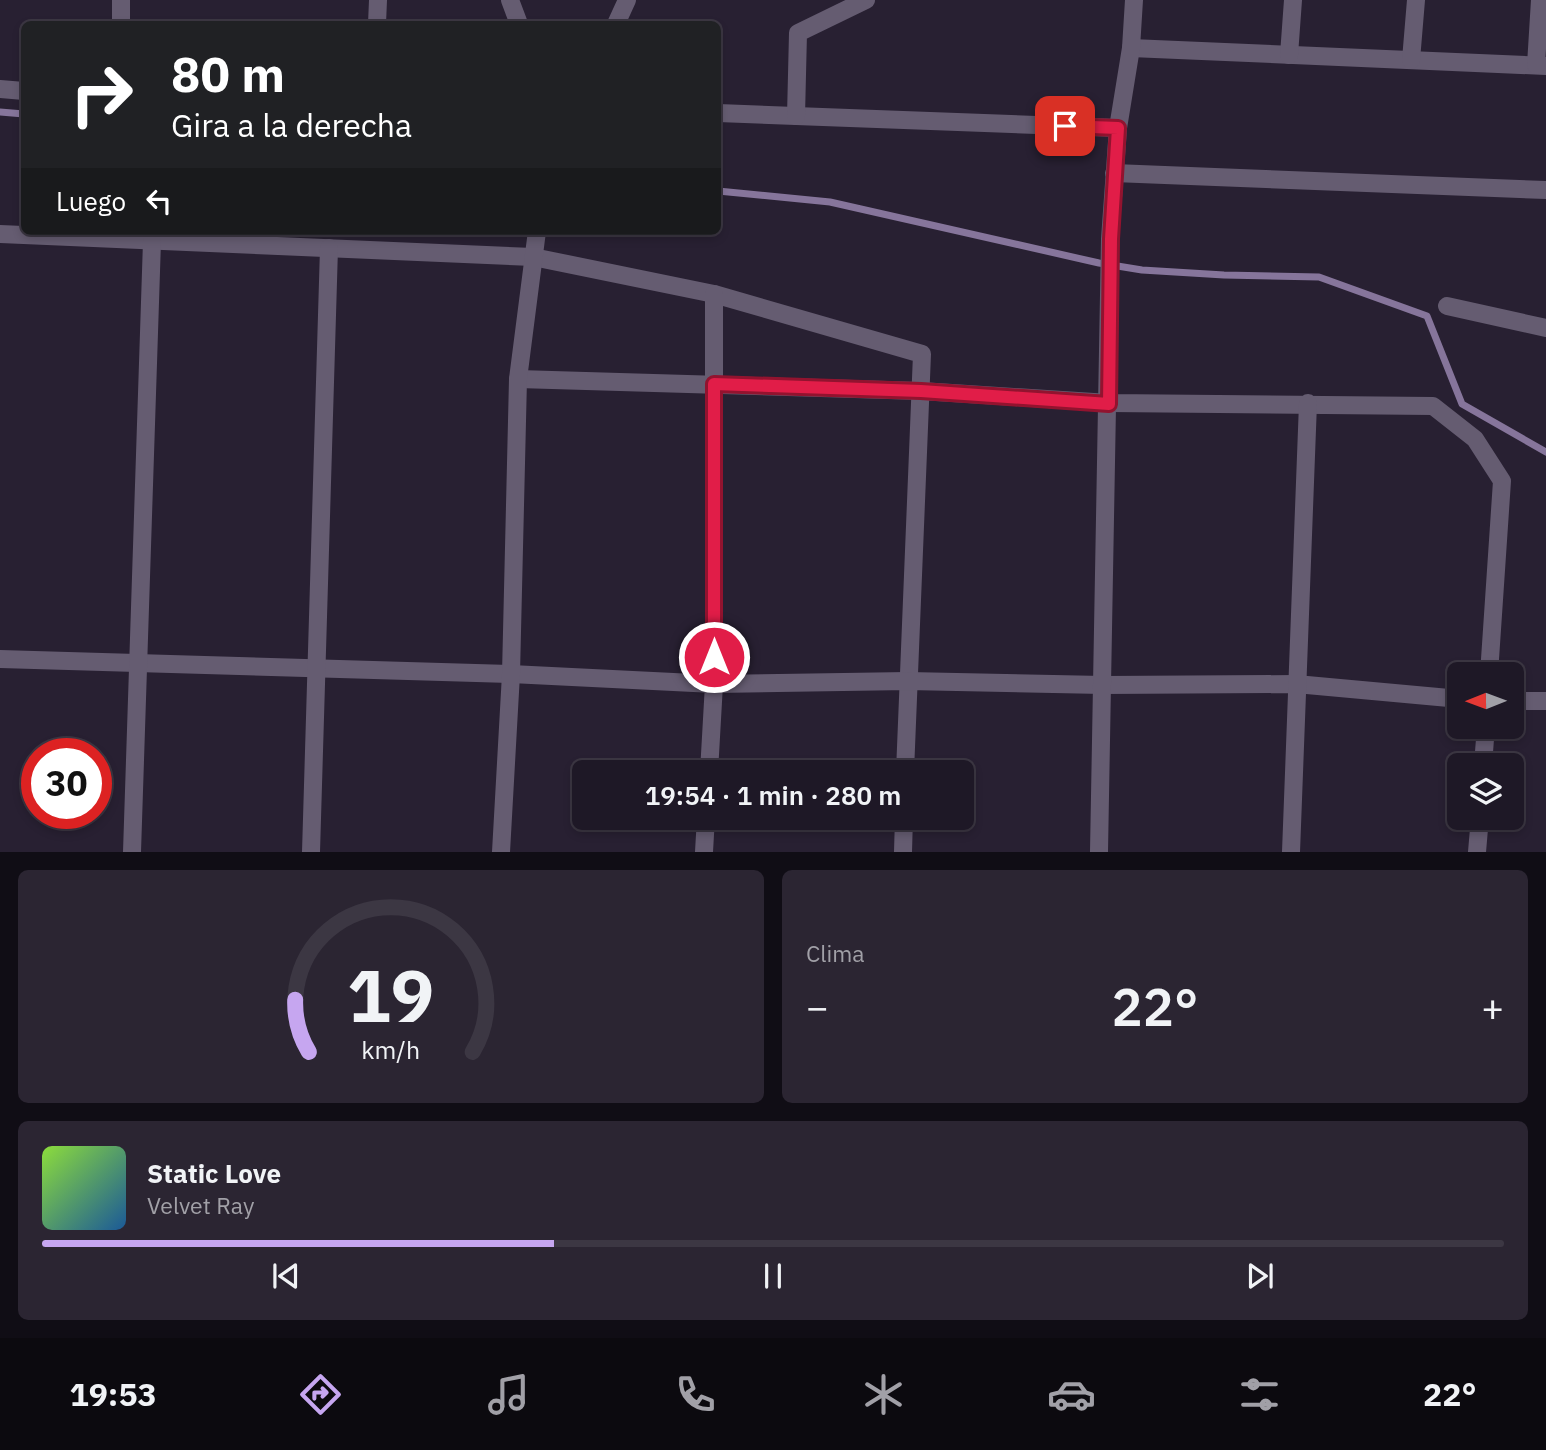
<!DOCTYPE html>
<html lang="es">
<head>
<meta charset="utf-8">
<style>
	:root { --surface:#1e1826; --page:#2b2532; --text:#f1f3f6; --muted:#a1a0a7; --line:#3c3743; --accent:#c6a6f0 }
	body { margin:0; font-family:"IBM Plex Sans",sans-serif; background:var(--page); color:var(--text); height:100vh; display:flex; flex-direction:column; font-size:26px; white-space:nowrap }
	* { box-sizing:border-box; margin:0 }
	p { font-size:23px; color:var(--muted) }
	.icon { flex:none; width:38px; height:38px; fill:none; stroke:currentColor; stroke-width:2; stroke-linecap:round; stroke-linejoin:round }
	.map { position:relative; height:852px; overflow:hidden }
	.sheet { display:flex; flex-direction:column; gap:18px; padding:18px; background:#100d15; flex:1 }
	.sheet>* { flex:none }
	.banner { position:absolute; left:21px; top:21px; width:700px; height:214px; border-radius:10px; box-shadow:0 4px 10px #0003,0 0 0 2px var(--line); background:#202124; color:#fff; overflow:hidden }
	.needle { width:46px; rotate:269deg }
	.tools { position:absolute; left:1447px; top:662px; display:grid; gap:14px }
	.tools a { display:grid; place-items:center; width:77px; height:77px; border-radius:10px; background:var(--surface); box-shadow:0 4px 10px #0003,0 0 0 2px var(--line); font-size:35px }
	.speed { position:absolute; left:21px; top:738px; display:flex; gap:14px; font-size:35px; font-weight:700; text-align:center }
	.speed>* { display:grid; place-content:center; width:91px; height:91px; border-radius:50%; background:var(--surface); box-shadow:0 4px 10px #0003,0 0 0 2px var(--line); line-height:1 }
	.speed .limit { border:10px solid #d22; background:#fff; color:#111 }
	.pin { position:absolute; display:grid; place-items:center; width:60px; height:60px; color:#fff; margin:-30px; border-radius:14px; box-shadow:0 4px 10px #0006 }
	.me { position:absolute; width:77px; margin:-38px; rotate:0deg; stroke-linejoin:round; filter:drop-shadow(0 0 5px #0008) }
	.turn { display:flex; align-items:center; gap:24px; height:147px; padding:0 35px; font-size:32px }
	.turn .icon { width:91px; height:91px; stroke-width:2.5 }
	.turn b { display:block; font-size:49px; line-height:60px }
	.then { display:flex; align-items:center; height:66px; padding:0 35px; background:#0003; gap:14px; font-size:26px }
	.big { font-size:52px; font-weight:600; line-height:1.1 }
	.sheet .tile { flex:1; display:flex; flex-direction:column; justify-content:center; gap:10px; min-width:0; padding:0 24px; border-radius:10px; background:var(--page) }
	.sheet .dial { align-items:center; gap:0 }
	.dial svg { height:182px; overflow:visible; fill:none; stroke:var(--line); stroke-width:7; stroke-linecap:round; text-anchor:middle }
	.dial text { fill:var(--text); stroke:none }
	.song { display:flex; align-items:center; gap:21px }
	.cover { width:84px; height:84px; border-radius:10px; background:linear-gradient(135deg,hsl(90 70% 55%),hsl(210 70% 35%)) }
	.played { height:7px; border-radius:4px; background:linear-gradient(90deg,var(--accent) 35%,var(--line) 35%) }
	.keys { display:flex; justify-content:space-around; direction:ltr }
	.heat { display:flex; justify-content:space-between; align-items:center; font-size:38px; direction:ltr }
	.sheet .tiles { flex:1; display:grid; gap:18px; grid-template-columns:1fr 1fr }
	.tile:last-child { grid-column:span 2 }
	.trip { position:absolute; left:572px; top:760px; width:402px; height:70px; border-radius:10px; background:var(--surface); box-shadow:0 4px 10px #0003,0 0 0 2px var(--line); font-weight:600; line-height:70px; text-align:center }
	.tabs { display:flex; height:112px; justify-content:space-around; align-items:center; background:#0c0a0f; color:var(--muted) }
	.tabs .icon { width:49px; height:49px }
	.tabs .active { color:var(--accent) }
	.tabs b { font-size:32px; color:var(--text) }
	.map>svg:first-child { display:block }
	.lines { fill:none; stroke-linecap:round; stroke-linejoin:round }
	.stream { stroke:#86759b; stroke-width:7 }
	.street { stroke:#655c71; stroke-width:18 }
	.route-casing { stroke:#92132f; stroke-width:18 }
	.route { stroke:#e11d48; stroke-width:12 }
</style>
</head>
<body>
<div class="map">
<svg width="1546" height="852" viewBox="0 0 1546 852">
	<rect width="100%" height="100%" fill="#282032"/>
	<g class="lines">
		<g class="stream">
			<path d="M0,112L24,114"/>
			<path d="M718,191L830,202L1099,263L1142,270L1224,275L1319,277L1427,316L1462,404L1546,452"/>
		</g>
		<g class="street">
			<path d="M510,0L519,24"/>
			<path d="M121,24V0"/>
			<path d="M377,24L378,0"/>
			<path d="M616,24L627,0"/>
			<path d="M1131,48L1546,66"/>
			<path d="M1289,55L1293,0"/>
			<path d="M1411,60L1416,0"/>
			<path d="M1536,65L1540,0"/>
			<path d="M0,89L24,91"/>
			<path d="M718,113L1118,128L1131,48L1134,0"/>
			<path d="M796,116L798,33L866,0"/>
			<path d="M1114,173L1546,190"/>
			<path d="M0,234L533,257L714,294L922,354L905,772"/>
			<path d="M1447,306L1546,328"/>
			<path d="M518,379L921,391L1109,403L1433,406L1475,439L1502,481L1489,674"/>
			<path d="M0,659L511,674L714,684L908,681L1103,685L1296,684L1460,699"/>
			<path d="M1512,701H1546"/>
			<path d="M1483,765L1486,726"/>
			<path d="M709,772L714,684V294"/>
			<path d="M132,852L152,241"/>
			<path d="M311,852L329,248"/>
			<path d="M501,852L511,674L518,379L537,231"/>
			<path d="M704,852L706,817"/>
			<path d="M903,852L904,817"/>
			<path d="M1099,852L1110,239L1118,128"/>
			<path d="M1291,852L1308,403"/>
			<path d="M1477,852L1480,817"/>
		</g>
	</g>
	<g class="lines">
		<g class="route-casing">
			<path id="route" d="M714,657V384L921,391L1109,404L1111,239L1118,128L1065,126"/>
		</g>
		<use href="#route" class="route"/>
	</g>
</svg>
<div class="tools">
<a><svg class="needle" viewBox="-14 -14 28 28"><path d="M0-13l5 13h-10z" fill="#e53935"/><path d="M0 13l5-13h-10z" fill="#a1a0a7"/></svg></a>
<a><svg class="icon" aria-label="layers" viewBox="0 0 24 24"><path d="M12 4l9 5-9 5-9-5zM3 14l9 5 9-5"/></svg></a>
</div>
<div class="speed"><div class="limit">30</div></div>
<div class="pin" style="left:1065px;top:126px;background:#d93025"><svg class="icon" aria-label="arrive" viewBox="0 0 24 24"><path d="M6 21V4h12l-3 4 3 4H6"/></svg></div>
<svg class="me" style="left:714px;top:657px" viewBox="-20 -20 40 40"><circle r="17" fill="#e11d48" stroke="#fff" stroke-width="3"/><path d="M0-11L8 9 0 5-8 9z" fill="#fff"/></svg>
<div class="trip">19:54 · 1 min · 280 m</div>
<div class="banner">
<div class="turn"><svg class="icon" aria-label="right" viewBox="0 0 24 24"><path d="M7 20v-9h11M14 6l5 5-5 5"/></svg><div><b>80 m</b>Gira a la derecha</div></div>
<div class="then">Luego<svg class="icon" aria-label="left" viewBox="0 0 24 24"><path d="M17 20v-9H6M10 6l-5 5 5 5"/></svg></div>
</div>
</div>
<section class="sheet">
<div class="tiles">
<div class="tile dial"><svg viewBox="0 0 100 80">
<path d="M14 69A42 42 0 1 1 86 69"/>
<path d="M14 69A42 42 0 0 1 8 46" stroke="#c6a6f0"/>
<text x="50" y="56" font-size="32" font-weight="700">19</text>
<text x="50" y="72" font-size="11">km/h</text>
</svg></div>
<div class="tile"><p>Clima</p>
<div class="heat"><a>−</a><b class="big">22°</b><a>+</a></div>
</div>
<div class="tile">
<div class="song"><i class="cover"></i><div><b>Static Love</b><p>Velvet Ray</p></div></div>
<div class="played"></div>
<div class="keys"><svg class="icon" aria-label="previous" viewBox="0 0 24 24"><path d="M18 5L8 12l10 7zM5 5v14"/></svg><svg class="icon" aria-label="pause" viewBox="0 0 24 24"><path d="M8 5v14M16 5v14"/></svg><svg class="icon" aria-label="next" viewBox="0 0 24 24"><path d="M6 5l10 7-10 7zM19 5v14"/></svg></div>
</div>
</div>
</section>
<nav class="tabs">
<b>19:53</b>
<svg class="icon active" aria-label="directions" viewBox="0 0 24 24"><path d="M12 3l9 9-9 9-9-9zM9 14v-3h6M13 9l2 2-2 2"/></svg>
<svg class="icon" aria-label="music" viewBox="0 0 24 24"><path d="M9 18V5l10-2v13"/><circle cx="6" cy="18" r="3"/><circle cx="16" cy="16" r="3"/></svg>
<svg class="icon" aria-label="phone" viewBox="0 0 24 24"><path d="M5 4h4l2 5-3 2q2 4 5 5l2-3 5 2v4C11 20 4 13 5 4z"/></svg>
<svg class="icon" aria-label="climate" viewBox="0 0 24 24"><path d="M12 3v18M4 7l16 10M4 17L20 7"/></svg>
<svg class="icon" aria-label="car" viewBox="0 0 24 24"><path d="M5 17H2v-5l4-1 3-4h7l3 4 3 1v5h-3M9 17h6M6 11h13"/><circle cx="7" cy="17" r="2"/><circle cx="17" cy="17" r="2"/></svg>
<svg class="icon" aria-label="filters" viewBox="0 0 24 24"><path d="M4 7h16M4 17h16"/><circle cx="9" cy="7" r="2"/><circle cx="15" cy="17" r="2"/></svg>
<b>22°</b>
</nav>
</body>
</html>
